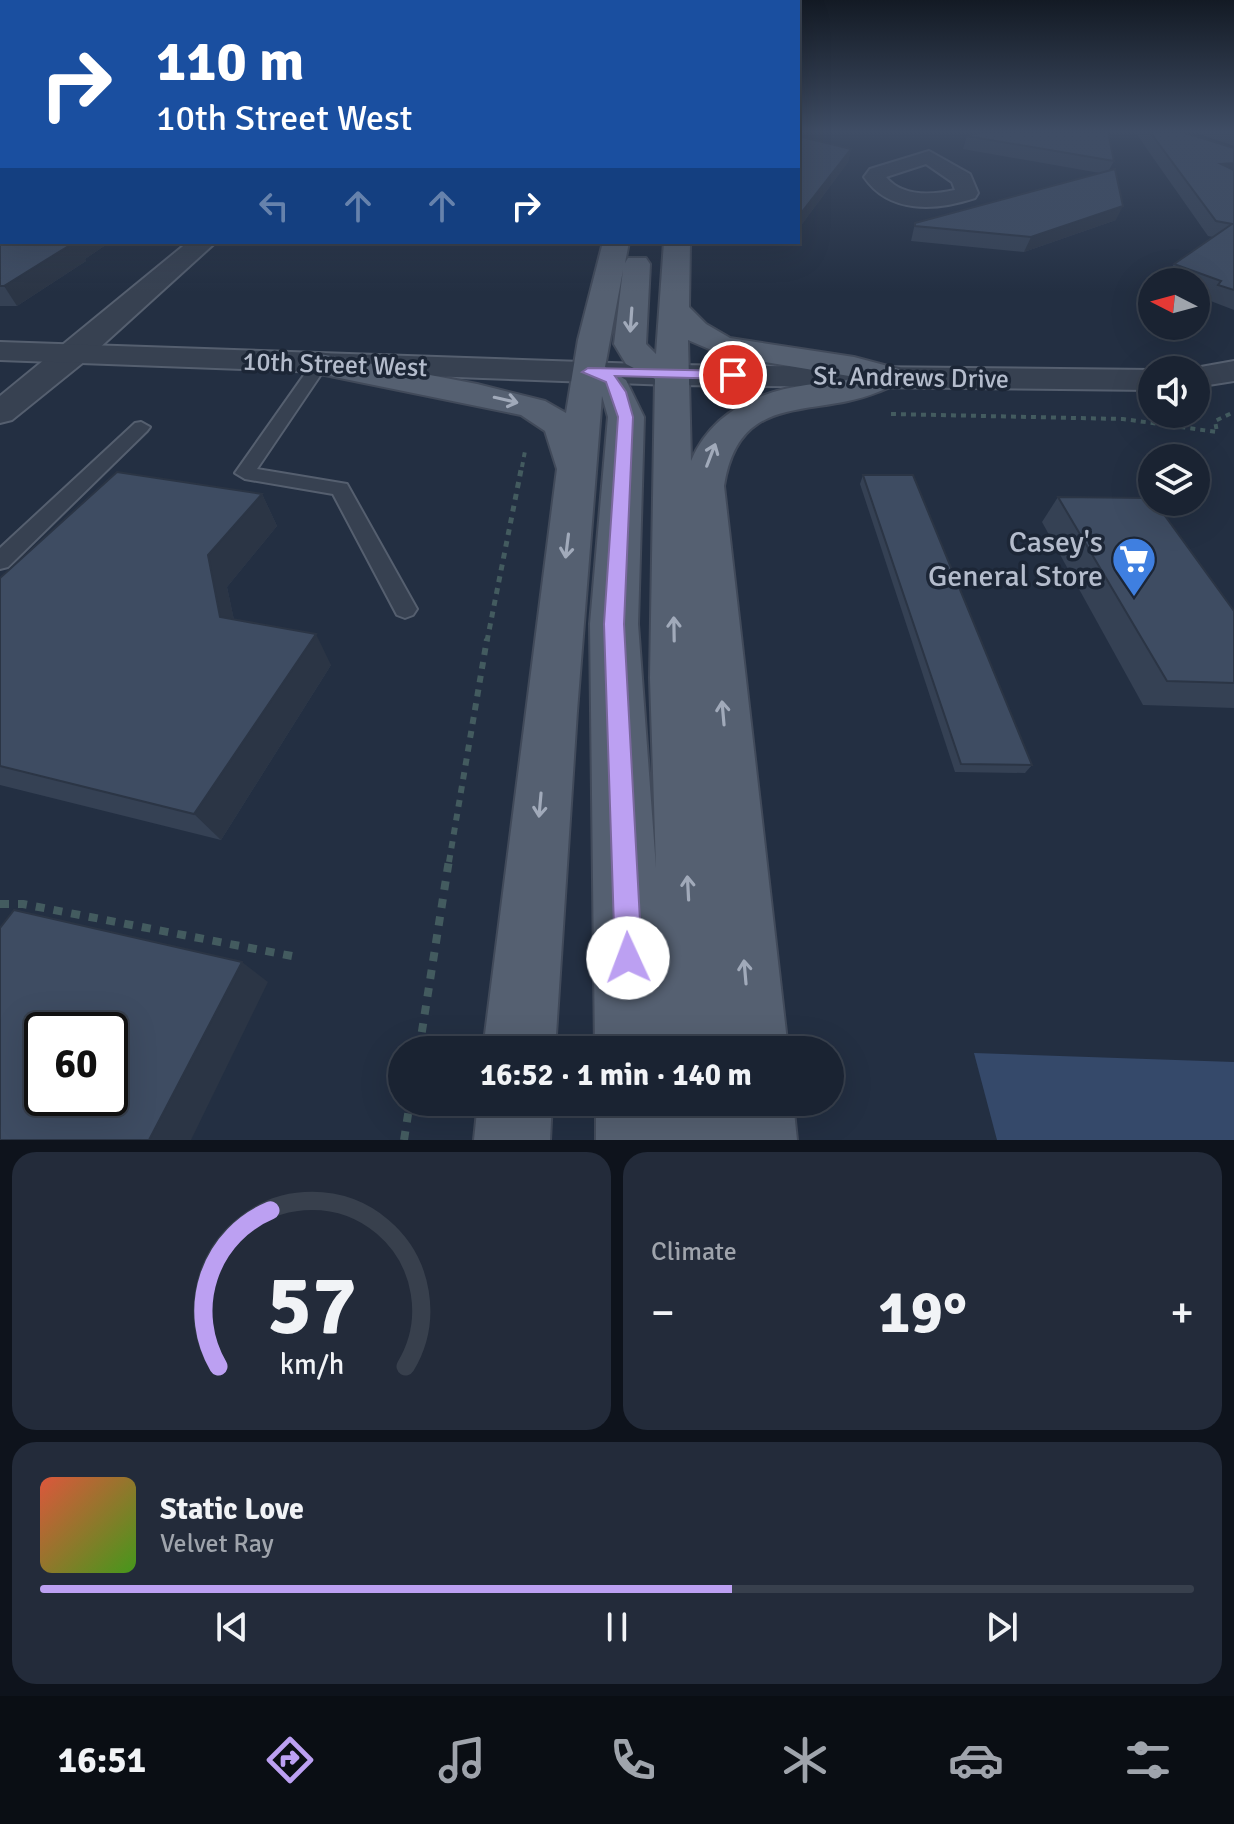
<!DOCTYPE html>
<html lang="en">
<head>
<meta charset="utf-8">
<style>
	:root { --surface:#1a2332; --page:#232b3a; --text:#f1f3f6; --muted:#9fa4ac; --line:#38404d; --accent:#bca0f2 }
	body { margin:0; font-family:Signika,sans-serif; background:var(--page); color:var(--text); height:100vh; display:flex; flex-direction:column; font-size:30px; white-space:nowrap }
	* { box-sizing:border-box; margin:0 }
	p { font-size:26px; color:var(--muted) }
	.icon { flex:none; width:44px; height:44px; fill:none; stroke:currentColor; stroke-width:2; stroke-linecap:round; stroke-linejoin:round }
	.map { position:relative; height:1140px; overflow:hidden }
	.panel { display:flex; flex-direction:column; gap:12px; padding:12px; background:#0e131c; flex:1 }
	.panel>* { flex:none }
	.guide { position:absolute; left:0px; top:0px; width:800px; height:244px; box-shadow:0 8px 32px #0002,0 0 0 2px var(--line); background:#1a4fa0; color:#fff; overflow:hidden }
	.needle { width:52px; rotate:276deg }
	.controls { position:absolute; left:1138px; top:268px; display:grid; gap:16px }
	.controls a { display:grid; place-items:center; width:72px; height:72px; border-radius:50%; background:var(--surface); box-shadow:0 8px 32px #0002,0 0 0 2px var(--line); font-size:40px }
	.speed { position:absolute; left:24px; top:1012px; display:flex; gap:16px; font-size:40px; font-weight:700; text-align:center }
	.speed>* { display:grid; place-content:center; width:104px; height:104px; border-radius:50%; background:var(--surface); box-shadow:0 8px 32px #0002,0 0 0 2px var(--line); line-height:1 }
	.speed .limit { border:4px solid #111; border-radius:12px; background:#fff; color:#111 }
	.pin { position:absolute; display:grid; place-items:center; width:68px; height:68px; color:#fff; margin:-34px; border:4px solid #fff; border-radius:50%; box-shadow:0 2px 8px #0007 }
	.me { position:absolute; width:88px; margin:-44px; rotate:358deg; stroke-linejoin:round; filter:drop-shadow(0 0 6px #0008) }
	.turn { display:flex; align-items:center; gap:28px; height:168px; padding:0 24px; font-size:36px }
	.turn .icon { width:104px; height:104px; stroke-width:2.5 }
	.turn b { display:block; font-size:56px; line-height:68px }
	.lanes { display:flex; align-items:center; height:76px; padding:0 24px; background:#0003; justify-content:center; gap:40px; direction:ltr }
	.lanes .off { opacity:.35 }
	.big { font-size:60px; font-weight:700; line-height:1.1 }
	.panel .widget { flex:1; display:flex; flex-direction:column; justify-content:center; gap:12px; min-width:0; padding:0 28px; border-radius:24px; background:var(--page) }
	.panel .dial { align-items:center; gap:0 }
	.dial svg { height:208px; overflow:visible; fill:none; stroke:var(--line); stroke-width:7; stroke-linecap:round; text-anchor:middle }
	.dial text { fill:var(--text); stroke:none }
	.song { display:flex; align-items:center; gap:24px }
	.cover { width:96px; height:96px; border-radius:12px; background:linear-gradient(135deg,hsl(10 70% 55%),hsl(100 70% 35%)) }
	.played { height:8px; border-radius:4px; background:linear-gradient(90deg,var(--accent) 60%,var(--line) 60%) }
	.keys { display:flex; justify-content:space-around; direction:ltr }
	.heat { display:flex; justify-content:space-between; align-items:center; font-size:44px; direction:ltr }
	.panel .tiles { flex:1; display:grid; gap:12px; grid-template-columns:1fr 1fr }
	.widget:last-child { grid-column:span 2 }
	.trip { position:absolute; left:388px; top:1036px; width:456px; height:80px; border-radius:40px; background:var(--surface); box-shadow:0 8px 32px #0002,0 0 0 2px var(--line); font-weight:700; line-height:80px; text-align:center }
	.tab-bar { display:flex; height:128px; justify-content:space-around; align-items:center; background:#0a0e14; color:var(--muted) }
	.tab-bar .icon { width:56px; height:56px }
	.tab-bar .selected { color:var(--accent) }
	.tab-bar b { font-size:36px; color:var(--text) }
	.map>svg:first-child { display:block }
	.water { fill:#35496a }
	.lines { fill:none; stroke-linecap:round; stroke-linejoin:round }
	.service-casing { stroke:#555f6f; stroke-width:4 }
	.minor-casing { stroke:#555f6f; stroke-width:4 }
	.tertiary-casing { stroke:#555f6f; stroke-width:4 }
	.primary-casing { stroke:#414a5a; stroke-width:4 }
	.path-far3 { stroke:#435b5f; stroke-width:4; stroke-dasharray:5 5; stroke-linecap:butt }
	.path-far2 { stroke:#435b5f; stroke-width:5; stroke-dasharray:6 6; stroke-linecap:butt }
	.path-far1 { stroke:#435b5f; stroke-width:6; stroke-dasharray:7 7; stroke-linecap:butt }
	.path { stroke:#435b5f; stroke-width:8; stroke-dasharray:9 9; stroke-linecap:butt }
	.service { fill:#374151; fill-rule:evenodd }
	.minor { fill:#374151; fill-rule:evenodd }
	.tertiary { fill:#374151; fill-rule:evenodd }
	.primary { fill:#556071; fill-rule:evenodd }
	.wall { fill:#354154 }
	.shaded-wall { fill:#2b3545 }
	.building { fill:#3e4c62; stroke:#2b3545; stroke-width:2; fill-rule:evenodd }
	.oneway { stroke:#a1aaba }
	.route { fill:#bca0f2; stroke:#7a689d; stroke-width:2 }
	.labels { text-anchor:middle; stroke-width:7; stroke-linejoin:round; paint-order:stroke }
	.far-street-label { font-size:26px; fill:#b4bccc; stroke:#1c2636 }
	.poi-label { font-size:30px; fill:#b4bccc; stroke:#1c2636; text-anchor:end }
</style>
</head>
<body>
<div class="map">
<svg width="1234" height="1140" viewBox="0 0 1234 1140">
	<rect width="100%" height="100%" fill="#232f42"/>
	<path class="water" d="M974,1053L1234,1062V1140H997Z"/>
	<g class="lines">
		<g class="service-casing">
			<g id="service">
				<path d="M320,359L328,364L257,469L347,484L417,609L413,615L405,618L397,615L333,494L245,479L235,473L314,361Z"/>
				<path d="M141,422L150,427L147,431L8,567L0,569V548L135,423Z"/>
			</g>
		</g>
		<g class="minor-casing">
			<g id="minor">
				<path d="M929,151L970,174L978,193L975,198C936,211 889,214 864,177L870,169ZM926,164L952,182L955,190C932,195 902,197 886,177Z"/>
				<path d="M188,242H216L85,361L12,420L0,423V396Z"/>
				<path d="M1234,361V381L1196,387V370H1184Z"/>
				<path d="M671,365L1152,370V390L671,385L659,382L655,375L659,368Z"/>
			</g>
		</g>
		<g class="tertiary-casing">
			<path id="tertiary" d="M0,342L671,365L683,368L687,375L683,382L671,385L0,360Z"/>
		</g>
		<g class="primary-casing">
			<g id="primary">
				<path d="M603,242H629L625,263L628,258H646L650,264L646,344L656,354L664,242H690L689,307L706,324L730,338L854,357L899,369L903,376C897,385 888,388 878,392C812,419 739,390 724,486L788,1050H595L590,624L608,417L602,396L577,711L555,1050H483L557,469L545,431L521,415L320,374L309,371L304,364L309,357L320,354L477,384L545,401L566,413L578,340ZM623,270L614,344L626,364L655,379L650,678L656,868L638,624L644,417L626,380L605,367ZM688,340L723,355L855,377C838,384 823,383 806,385C757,392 711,413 691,461Z"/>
				<path d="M478,1102H552L550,1140H474Z"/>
				<path d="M596,1102H793L797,1140H596Z"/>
			</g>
		</g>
		<g class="path-far3">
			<path d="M891,414L1123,419L1217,432L1215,421L1234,412"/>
			<path d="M522,467L525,451"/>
		</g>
		<path class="path-far2" d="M487,641L522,465"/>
		<path class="path-far1" d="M449,862L487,639"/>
		<g class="path">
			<path d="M0,904H23L297,957"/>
			<path d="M419,1050L449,860"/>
			<path d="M404,1140L410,1102"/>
		</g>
		<use href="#service" class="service"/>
		<use href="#minor" class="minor"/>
		<use href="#tertiary" class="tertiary"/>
		<use href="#primary" class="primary"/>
	</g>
	<g class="wall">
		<path d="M1135,132H1182L1234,148V310L1208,300L1210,296L1196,291V282H1171L1165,280L1174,264L1213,237L1208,236Z"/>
		<path d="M1194,132H1234V146Z"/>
		<path d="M798,136L851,149L848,162L799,228Z"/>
		<path d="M967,136L1114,161L1109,170L1116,220L1024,252L911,241L915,223L1100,173L963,149Z"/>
		<path d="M0,183L2,242H110L85,259L86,261L17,306H0Z"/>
		<path d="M863,475L1032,765L1025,773L955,772L860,484Z"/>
		<path d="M262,494L277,526L227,587L234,620L331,665L221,840L0,785V578Z"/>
		<path d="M1058,497L1234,611V708L1143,705L1042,522Z"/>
	</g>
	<g class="shaded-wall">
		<path d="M851,149L848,162L799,228L801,213Z"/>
		<path d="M1234,163V175L1221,164Z"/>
		<path d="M1123,206L1116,220L1024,252L1031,237Z"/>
		<path d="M71,242H110L85,259L86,261L17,306L4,286Z"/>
		<path d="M262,494L277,526L227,587L240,648L220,617L208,555Z"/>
		<path d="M316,634L331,665L221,840L194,814Z"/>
		<path d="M242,962L268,982L191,1140H149Z"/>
	</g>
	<g class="building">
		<path d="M983,132H1108L1114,161L967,136Z"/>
		<path d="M1150,132H1182L1234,148V163L1221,164L1234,170V290L1218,285L1221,281L1174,264L1232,224L1216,221Z"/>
		<path d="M798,136L851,149L801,213L798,209Z"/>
		<path d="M1115,169L1123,206L1031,237L915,226V223Z"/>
		<path d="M0,183H2V242H75L4,286H0Z"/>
		<path d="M117,472L262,494L208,555L220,617L316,634L194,814L0,766V578Z"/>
		<path d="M863,475H913L1032,765L961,764Z"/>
		<path d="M1058,497L1152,498V502H1155L1234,611V683L1167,681Z"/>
		<path d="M14,910L242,962L149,1140H0V928ZM42,1030H110V1098H42Z"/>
	</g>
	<defs><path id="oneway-shaft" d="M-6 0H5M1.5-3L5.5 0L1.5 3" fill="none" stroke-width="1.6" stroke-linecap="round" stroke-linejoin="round" transform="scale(2)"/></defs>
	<g class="oneway">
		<use href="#oneway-shaft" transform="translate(631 320) rotate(94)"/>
		<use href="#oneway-shaft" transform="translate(506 400) rotate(13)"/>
		<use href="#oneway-shaft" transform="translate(711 455) rotate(-69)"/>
		<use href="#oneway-shaft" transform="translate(567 546) rotate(97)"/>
		<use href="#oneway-shaft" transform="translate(674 629) rotate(-91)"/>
		<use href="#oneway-shaft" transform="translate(723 713) rotate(-95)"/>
		<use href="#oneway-shaft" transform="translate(540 805) rotate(95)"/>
		<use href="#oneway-shaft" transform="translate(688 888) rotate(-93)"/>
		<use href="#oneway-shaft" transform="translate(745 972) rotate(-95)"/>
	</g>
	<linearGradient id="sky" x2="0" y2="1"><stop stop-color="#131a24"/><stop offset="0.45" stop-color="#3f4d65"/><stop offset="1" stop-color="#3f4d65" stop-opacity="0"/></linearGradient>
	<rect width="1234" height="292" fill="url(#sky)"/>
	<path class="route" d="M588,368L733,371L740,375L733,379L615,376L626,392L633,417L624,624L642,958L638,967L628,971L619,967L615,958L604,624L618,417L606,382L582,372Z"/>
	<defs>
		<g id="supermarket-pin" transform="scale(2.3)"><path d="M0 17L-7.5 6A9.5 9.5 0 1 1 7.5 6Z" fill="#3f7fe0" stroke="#1c2636"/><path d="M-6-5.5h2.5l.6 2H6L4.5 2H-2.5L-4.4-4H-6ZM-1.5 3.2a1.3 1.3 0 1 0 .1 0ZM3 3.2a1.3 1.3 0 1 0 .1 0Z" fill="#fff"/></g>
	</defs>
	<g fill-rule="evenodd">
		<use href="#supermarket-pin" x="1134" y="559"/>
	</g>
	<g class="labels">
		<g class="far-street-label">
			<text transform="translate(335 364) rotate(2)" y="9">10th Street West</text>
			<text transform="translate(911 377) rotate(1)" y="9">St. Andrews Drive</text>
		</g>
		<g class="poi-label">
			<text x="1103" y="552">Casey's<tspan x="1103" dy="34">General Store</tspan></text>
		</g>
	</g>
</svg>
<div class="controls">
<a><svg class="needle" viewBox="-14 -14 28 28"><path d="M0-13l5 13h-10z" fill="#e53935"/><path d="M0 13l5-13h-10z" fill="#9fa4ac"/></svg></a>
<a><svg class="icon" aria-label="sound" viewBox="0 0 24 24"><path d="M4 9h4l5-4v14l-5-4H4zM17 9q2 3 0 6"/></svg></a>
<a><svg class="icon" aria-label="layers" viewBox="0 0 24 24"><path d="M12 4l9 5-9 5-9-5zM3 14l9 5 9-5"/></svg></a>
</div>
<div class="speed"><div class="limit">60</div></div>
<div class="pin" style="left:733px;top:375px;background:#d93025"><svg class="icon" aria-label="arrive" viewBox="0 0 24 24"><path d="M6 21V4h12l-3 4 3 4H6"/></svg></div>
<svg class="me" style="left:628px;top:958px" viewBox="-20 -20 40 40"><circle r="19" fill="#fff"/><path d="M0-13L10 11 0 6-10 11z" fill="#bca0f2"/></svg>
<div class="trip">16:52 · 1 min · 140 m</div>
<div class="guide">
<div class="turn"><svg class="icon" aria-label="right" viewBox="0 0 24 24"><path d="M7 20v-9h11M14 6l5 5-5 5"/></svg><div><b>110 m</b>10th Street West</div></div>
<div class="lanes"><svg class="icon off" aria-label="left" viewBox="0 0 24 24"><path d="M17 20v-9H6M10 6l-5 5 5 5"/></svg><svg class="icon off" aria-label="ahead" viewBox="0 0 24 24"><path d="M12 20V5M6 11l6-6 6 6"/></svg><svg class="icon off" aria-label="ahead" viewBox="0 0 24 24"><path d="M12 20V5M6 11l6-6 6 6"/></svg><svg class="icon" aria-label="right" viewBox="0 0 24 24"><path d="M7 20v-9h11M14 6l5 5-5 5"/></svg></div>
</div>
</div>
<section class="panel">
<div class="tiles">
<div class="widget dial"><svg viewBox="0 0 100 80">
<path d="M14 69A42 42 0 1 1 86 69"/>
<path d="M14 69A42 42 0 0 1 34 9" stroke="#bca0f2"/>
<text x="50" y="56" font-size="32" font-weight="700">57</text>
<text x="50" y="72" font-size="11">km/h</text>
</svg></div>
<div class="widget"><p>Climate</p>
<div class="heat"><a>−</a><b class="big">19°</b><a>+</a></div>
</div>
<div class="widget">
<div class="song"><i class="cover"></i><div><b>Static Love</b><p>Velvet Ray</p></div></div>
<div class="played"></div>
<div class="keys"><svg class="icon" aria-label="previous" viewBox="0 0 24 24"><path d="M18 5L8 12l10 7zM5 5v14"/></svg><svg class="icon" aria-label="pause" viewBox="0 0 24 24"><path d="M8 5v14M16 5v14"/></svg><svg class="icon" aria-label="next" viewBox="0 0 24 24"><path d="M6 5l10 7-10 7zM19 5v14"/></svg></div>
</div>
</div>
</section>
<nav class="tab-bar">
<b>16:51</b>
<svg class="icon selected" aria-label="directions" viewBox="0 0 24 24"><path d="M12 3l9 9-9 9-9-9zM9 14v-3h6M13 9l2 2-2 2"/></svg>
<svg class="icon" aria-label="music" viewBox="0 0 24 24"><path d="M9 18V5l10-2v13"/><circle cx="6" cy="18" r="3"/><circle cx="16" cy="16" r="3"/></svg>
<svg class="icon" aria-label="phone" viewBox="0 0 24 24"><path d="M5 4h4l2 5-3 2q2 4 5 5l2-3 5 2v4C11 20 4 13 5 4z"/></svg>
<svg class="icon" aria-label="climate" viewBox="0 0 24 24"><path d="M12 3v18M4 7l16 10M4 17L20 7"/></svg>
<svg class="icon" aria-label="car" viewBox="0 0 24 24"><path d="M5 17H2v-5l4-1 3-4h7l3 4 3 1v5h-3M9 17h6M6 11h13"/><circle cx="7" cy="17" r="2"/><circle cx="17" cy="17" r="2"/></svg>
<svg class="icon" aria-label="filters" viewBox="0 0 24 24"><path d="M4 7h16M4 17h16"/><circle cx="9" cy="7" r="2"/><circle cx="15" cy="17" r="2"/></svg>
</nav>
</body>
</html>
